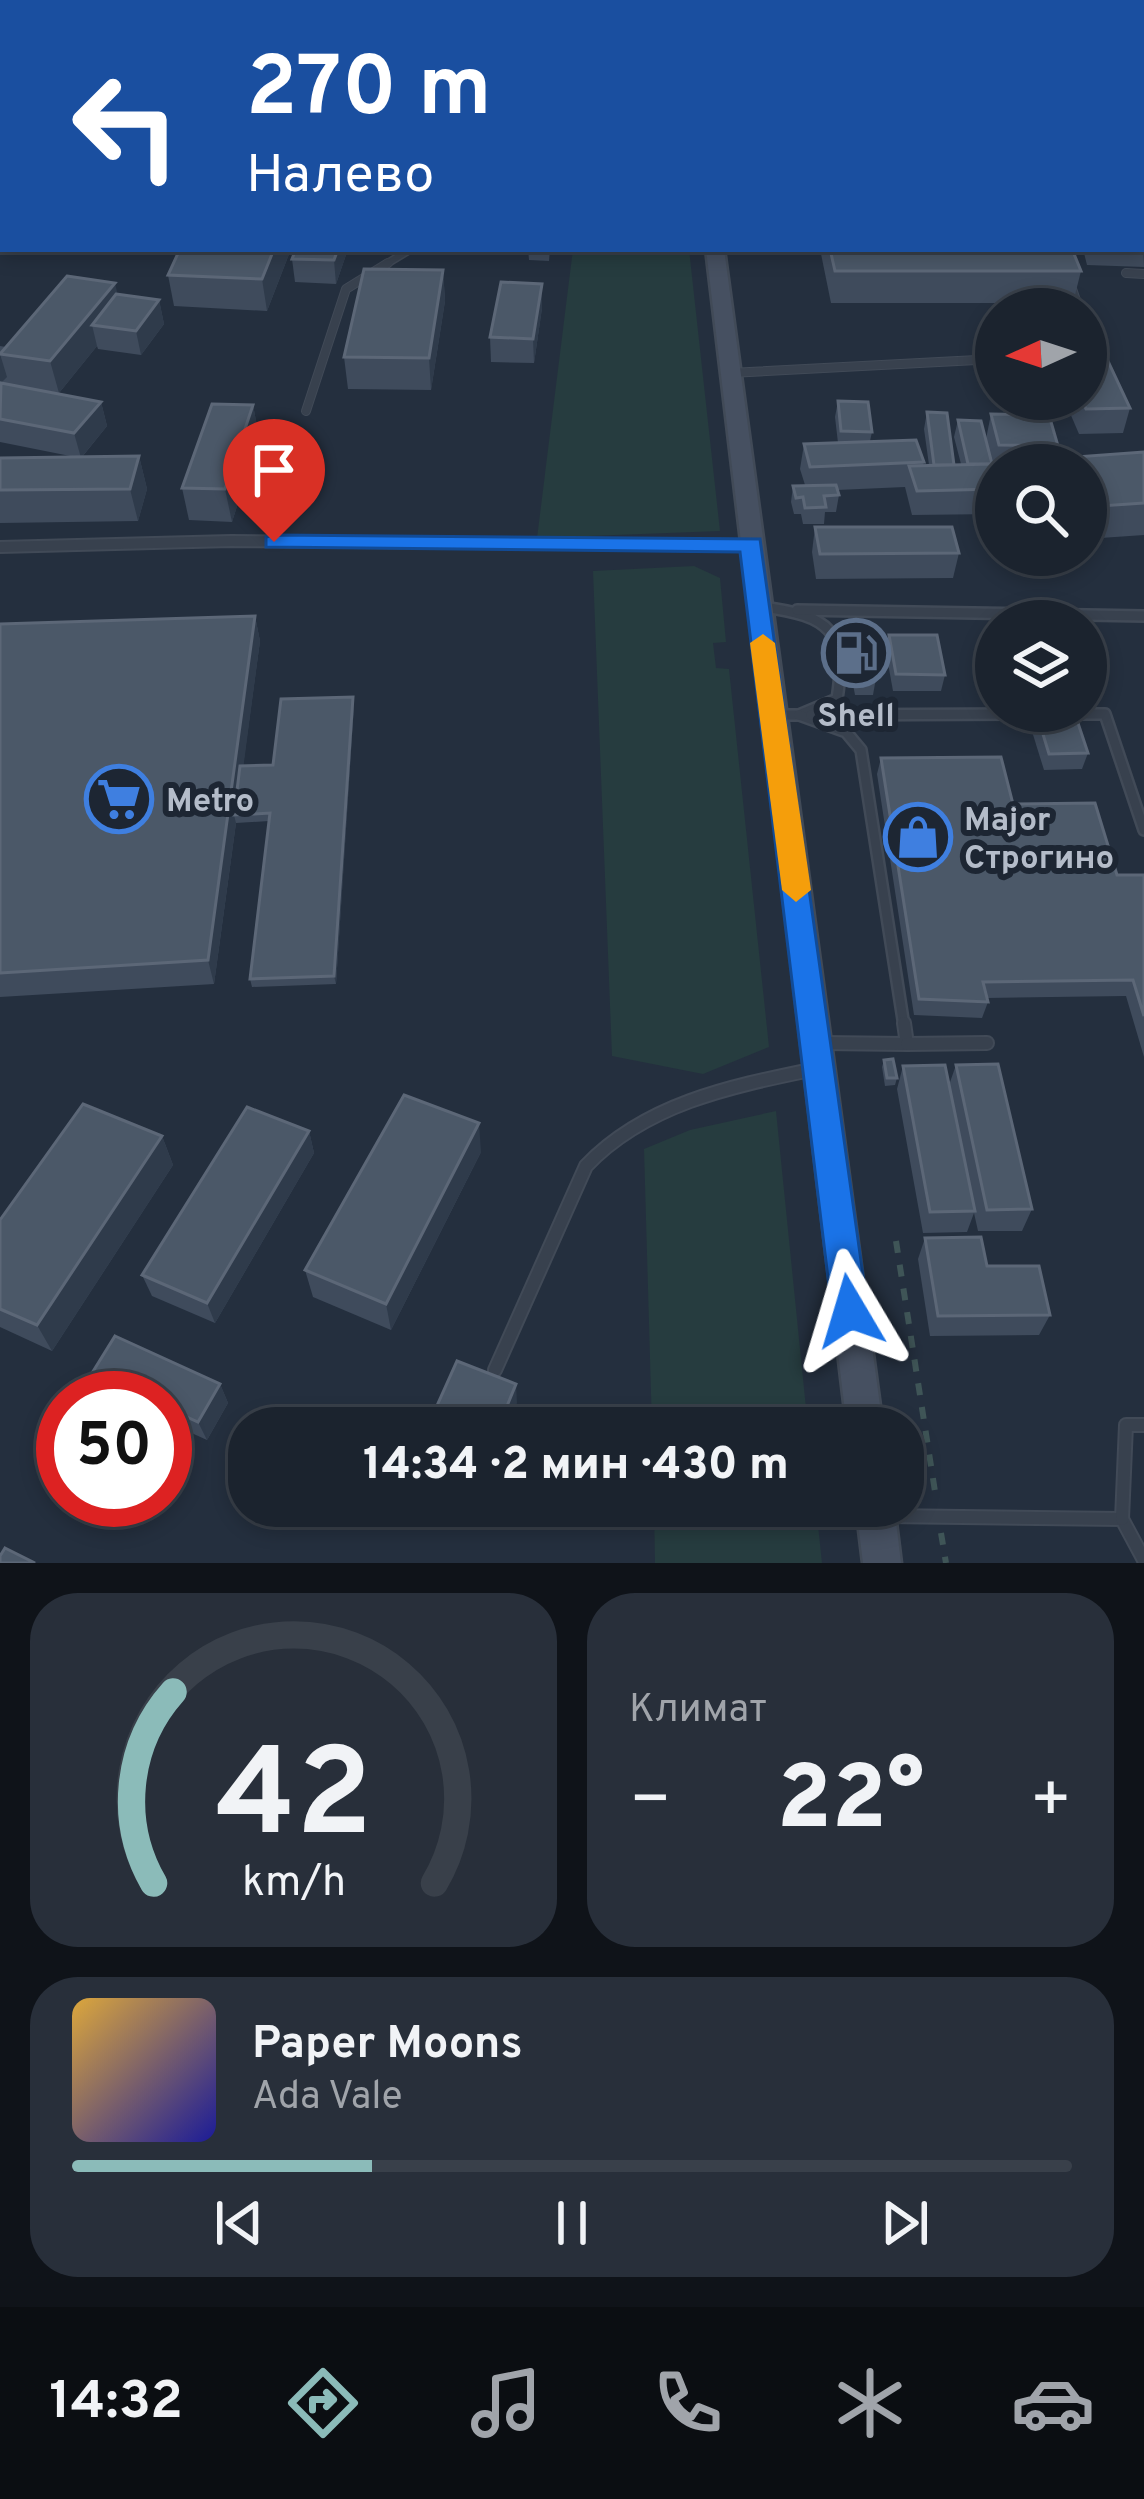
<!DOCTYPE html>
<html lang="ru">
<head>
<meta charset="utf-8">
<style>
	:root { --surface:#1b232e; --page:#282f3a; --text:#f1f3f6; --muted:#a0a4aa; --line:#39404a; --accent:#8bbbb9 }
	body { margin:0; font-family:Overpass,sans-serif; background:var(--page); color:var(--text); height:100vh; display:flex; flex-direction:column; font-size:45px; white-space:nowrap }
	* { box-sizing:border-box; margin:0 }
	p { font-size:39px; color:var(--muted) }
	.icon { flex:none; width:66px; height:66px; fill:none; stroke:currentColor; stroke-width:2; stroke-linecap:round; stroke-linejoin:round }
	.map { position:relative; height:1563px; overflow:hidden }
	.side { display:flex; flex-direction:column; gap:30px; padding:30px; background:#0f1319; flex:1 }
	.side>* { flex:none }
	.guide { position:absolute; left:0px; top:0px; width:1146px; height:252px; box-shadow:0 6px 18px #0003,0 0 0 3px var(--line); background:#1a4fa0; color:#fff; overflow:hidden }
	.needle { width:78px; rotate:267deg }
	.fabs { position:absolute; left:975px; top:288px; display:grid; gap:24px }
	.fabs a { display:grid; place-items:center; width:132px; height:132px; border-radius:50%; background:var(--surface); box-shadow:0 6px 18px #0003,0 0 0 3px var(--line); font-size:60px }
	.speed { position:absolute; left:36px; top:1371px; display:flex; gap:24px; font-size:60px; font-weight:700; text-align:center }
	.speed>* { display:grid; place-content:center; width:156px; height:156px; border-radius:50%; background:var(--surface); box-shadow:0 6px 18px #0003,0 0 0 3px var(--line); line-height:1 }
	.speed .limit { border:18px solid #d22; background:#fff; color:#111 }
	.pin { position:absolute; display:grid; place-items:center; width:102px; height:102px; color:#fff; margin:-123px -51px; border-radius:50% 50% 50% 0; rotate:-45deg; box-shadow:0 0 12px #0007 }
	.pin .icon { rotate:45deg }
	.me { position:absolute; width:132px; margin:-66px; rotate:353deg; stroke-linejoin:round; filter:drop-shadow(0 0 9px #0008) }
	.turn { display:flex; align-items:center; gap:42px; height:252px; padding:0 48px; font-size:54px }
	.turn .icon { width:156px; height:156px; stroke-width:2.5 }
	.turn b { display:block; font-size:84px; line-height:102px }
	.big { font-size:90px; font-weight:800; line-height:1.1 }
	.side .card { flex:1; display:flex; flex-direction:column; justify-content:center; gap:18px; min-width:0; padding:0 42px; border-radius:48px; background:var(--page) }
	.side .dial { align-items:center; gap:0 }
	.dial svg { height:312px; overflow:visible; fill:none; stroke:var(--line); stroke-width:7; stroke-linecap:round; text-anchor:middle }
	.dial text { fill:var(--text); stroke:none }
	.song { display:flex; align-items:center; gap:36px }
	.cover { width:144px; height:144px; border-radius:18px; background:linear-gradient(135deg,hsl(40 70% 55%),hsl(240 70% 35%)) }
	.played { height:12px; border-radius:6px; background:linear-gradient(90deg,var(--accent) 30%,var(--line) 30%) }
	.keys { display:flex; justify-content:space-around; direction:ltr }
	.heat { display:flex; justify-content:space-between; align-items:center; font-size:66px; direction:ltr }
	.side .tiles { flex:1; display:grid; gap:30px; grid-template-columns:1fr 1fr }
	.card:last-child { grid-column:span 2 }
	.trip { position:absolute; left:228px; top:1407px; width:696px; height:120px; border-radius:48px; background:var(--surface); box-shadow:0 6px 18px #0003,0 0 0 3px var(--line); font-weight:800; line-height:120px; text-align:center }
	.tabs { display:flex; height:192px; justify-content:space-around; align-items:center; background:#0b0e12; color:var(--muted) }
	.tabs .icon { width:84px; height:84px }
	.tabs .selected { color:var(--accent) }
	.tabs b { font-size:54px; color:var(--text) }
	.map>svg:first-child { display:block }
	.green { fill:#263c3f }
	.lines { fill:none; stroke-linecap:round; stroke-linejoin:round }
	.service-far3-casing { stroke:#414a57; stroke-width:9 }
	.service-far2-casing { stroke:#414a57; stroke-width:10 }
	.service-far1-casing { stroke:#414a57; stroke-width:14 }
	.service-casing { stroke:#414a57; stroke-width:16 }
	.minor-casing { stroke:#414a57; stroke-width:4 }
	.tertiary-casing { stroke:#414a57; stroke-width:4 }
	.secondary-casing { stroke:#414a57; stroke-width:5 }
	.path { stroke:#3f5557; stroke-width:6; stroke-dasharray:12 12; stroke-linecap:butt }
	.service-far3 { stroke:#38414e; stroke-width:6 }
	.service-far2 { stroke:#38414e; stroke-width:8 }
	.service-far1 { stroke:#38414e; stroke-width:9 }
	.service { stroke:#38414e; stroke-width:12 }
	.minor { fill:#38414e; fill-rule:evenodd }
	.tertiary { fill:#38414e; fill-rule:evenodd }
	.secondary { fill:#465061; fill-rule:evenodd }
	.wall { fill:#3f4b5c }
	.shaded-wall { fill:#2f3b4b }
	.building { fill:#4b5868; stroke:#5c6777; stroke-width:3 }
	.route { fill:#1a73e8; stroke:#114b97; stroke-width:3 }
	.slow { fill:#f59e0b }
	.labels { text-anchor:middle; stroke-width:12; stroke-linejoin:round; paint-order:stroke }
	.poi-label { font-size:33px; font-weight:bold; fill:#b4bcc9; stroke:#1d2633; text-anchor:start }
</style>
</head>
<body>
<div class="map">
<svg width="1144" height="1563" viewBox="0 0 1144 1563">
	<rect width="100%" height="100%" fill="#242f3e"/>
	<g class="green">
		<path d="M573,249H689L720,531L537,538Z"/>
		<path d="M694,566L720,578L726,642L713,643L716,668L729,669L769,1047L703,1074L612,1056L593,571Z"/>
		<path d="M776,1111L808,1428H652L644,1149L690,1130Z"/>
		<path d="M654,1506H816L822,1563H655Z"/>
	</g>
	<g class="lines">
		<g class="service-far3-casing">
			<g id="service-far3">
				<path d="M226,2L281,0"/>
				<path d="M1065,2L1073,3"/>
				<path d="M383,266L411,249"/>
			</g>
		</g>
		<g class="service-far2-casing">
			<g id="service-far2">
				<path d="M1126,273L1144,274"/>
				<path d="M1071,286L1079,309"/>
				<path d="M1086,328L1095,354L1086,355"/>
				<path d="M730,373L996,359"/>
				<path d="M306,411L346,289L388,263"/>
			</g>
		</g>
		<g class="service-far1-casing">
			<g id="service-far1">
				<path d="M763,607C829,616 848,630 837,699L799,715H778"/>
				<path d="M797,610L1144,616"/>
				<path d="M1069,714H1105L1144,830"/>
				<path d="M799,715L846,732L861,750L904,1026"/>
				<path d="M811,715L1040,714"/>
			</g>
		</g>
		<g class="service-casing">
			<g id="service">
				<path d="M822,1043L907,1044L904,1023"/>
				<path d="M907,1044L987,1043"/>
				<path d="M495,1370L586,1166C646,1103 733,1086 815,1069"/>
				<path d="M887,1516L1122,1519L1144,1560"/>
				<path d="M1122,1519L1126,1425H1144"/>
			</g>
		</g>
		<g class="minor-casing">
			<g id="minor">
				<path d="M168,0H178L176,3H166Z"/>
				<path d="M231,536L751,540L759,545L751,550L231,546L0,552V542Z"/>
			</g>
		</g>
		<g class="tertiary-casing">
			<path id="tertiary" d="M682,0H696L697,3H683Z"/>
		</g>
		<g class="secondary-casing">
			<g id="secondary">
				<rect x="0" y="151" width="3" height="10"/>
				<path d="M706,249H724L883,1428H847Z"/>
				<path d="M856,1506H894L901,1563H863Z"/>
			</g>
		</g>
		<g class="path">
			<path d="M896,1241L936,1498"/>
			<path d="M941,1533L946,1563"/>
		</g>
		<use href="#service-far3" class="service-far3"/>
		<use href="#service-far2" class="service-far2"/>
		<use href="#service-far1" class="service-far1"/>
		<use href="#service" class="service"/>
		<use href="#minor" class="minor"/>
		<use href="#tertiary" class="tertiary"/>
		<use href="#secondary" class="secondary"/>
	</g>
	<g class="wall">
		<path d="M118,0H150L151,3H118Z"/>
		<rect x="274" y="0" width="23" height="3"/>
		<path d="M1087,0H1144V12L1143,3H1092L1086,2Z"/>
		<rect x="0" y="9" width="3" height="88"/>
		<path d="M1143,228L1144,267L1087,265L1083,249H1143Z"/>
		<path d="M180,249H291L267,311L174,306L168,275Z"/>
		<path d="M348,249L336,284L295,282L292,259Z"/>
		<path d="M528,249H550L549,261L529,260Z"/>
		<path d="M820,249H1072L1081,271L1073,303H831Z"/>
		<path d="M443,270L445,301L431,390L348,389L344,357Z"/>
		<path d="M542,284V308L534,363L491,362L490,337Z"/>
		<path d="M118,294L159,300L164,324L141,355L98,349L97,346L59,393L23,387L101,402L107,426L82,457L139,456L147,489L138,521L0,523V458L75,457L0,442V346L6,347Z"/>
		<path d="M1064,399H1086L1130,408L1123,433L1079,434Z"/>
		<path d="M838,401L872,432L870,441L924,462L923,465H929L924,429L927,412L954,465L961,464L954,437L958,420L986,439L991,414L1058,446L1055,458L1144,452V535L1086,539V465H996V514L912,515L905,487L837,490L839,495L836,512H825L824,524H803L801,514H794L791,502L793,486L805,485L800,469L804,444L838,443L835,417Z"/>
		<path d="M253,405L259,437L232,522L189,520L182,488Z"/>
		<path d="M815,527L959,553L953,578L816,579L812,552Z"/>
		<path d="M255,616L260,641L243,766L273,765L353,697L354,705L336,984L252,987L250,979L269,821L236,823L214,984L0,997V624Z"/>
		<path d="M848,627L876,678L873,695H855L845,643Z"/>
		<path d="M889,635L945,675L941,691H893L886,652Z"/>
		<path d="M1034,711H1074L1088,753L1082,769L1044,770L1030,725Z"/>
		<path d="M881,758L1013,804L1117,875H1144V1057L1126,996L986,998L988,1002L982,1018L914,1015L877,774Z"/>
		<path d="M884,1060L897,1078L895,1085L885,1086L882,1067Z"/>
		<path d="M956,1065L1032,1209L1022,1231H978L974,1213L967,1232L923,1233L897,1089L903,1066L949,1085Z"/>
		<path d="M309,1131L314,1153L215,1323L152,1296L142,1275Z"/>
		<path d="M162,1136L173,1165L52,1351L0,1327V1220Z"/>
		<path d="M481,1152L391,1330L313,1297L305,1270Z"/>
		<path d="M925,1238L987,1266L1050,1315L1039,1335L930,1336L918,1259Z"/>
		<path d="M92,1373L220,1384L228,1403L207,1440L165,1421V1398H115L103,1392Z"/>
	</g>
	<g class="shaded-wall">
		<path d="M274,249H291L267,311L262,279Z"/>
		<path d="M338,249H348L336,284L334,260Z"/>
		<path d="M443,270L445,301L431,390L429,358Z"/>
		<path d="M115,283L122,314L92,325L97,346L59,393L50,361Z"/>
		<path d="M542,284V308L534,363L533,339Z"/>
		<path d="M159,300L164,324L141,355L136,331Z"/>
		<path d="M0,354L7,377L0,384Z"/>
		<path d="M101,402L107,426L81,458L74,433Z"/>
		<path d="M253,405L259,437L232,522L225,489Z"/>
		<path d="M139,456L147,489L138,521L130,489Z"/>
		<path d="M255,616L260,641L237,815H234L236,823L214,984L208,960Z"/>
		<path d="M353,697L354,705L336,984L334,976Z"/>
		<path d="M479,1123L481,1152L391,1330L386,1304Z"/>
		<path d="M309,1131L314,1153L215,1323L207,1303Z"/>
		<path d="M162,1136L173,1165L52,1351L37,1325Z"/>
		<path d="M220,1384L228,1403L207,1440L198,1422Z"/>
		<path d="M516,1384L517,1403L507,1428H498Z"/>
	</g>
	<g class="building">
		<path d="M182,0H214V3H181Z"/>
		<path d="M220,0H236L235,3H220Z"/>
		<rect x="243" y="0" width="22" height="3"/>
		<path d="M332,0H383V2L373,3V0Z"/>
		<path d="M373,0V3H326V1Z"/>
		<path d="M385,0H562V3H384Z"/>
		<rect x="567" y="0" width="20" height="3"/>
		<path d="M767,0H957L958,3H767Z"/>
		<path d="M180,249H274L262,279L168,275Z"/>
		<path d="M296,249H338L334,260L292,259Z"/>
		<path d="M830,249H1072L1081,271H835Z"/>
		<path d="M364,269L443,270L429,358L344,357Z"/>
		<path d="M67,276L115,283L50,361L0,354Z"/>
		<path d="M501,282L542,284L533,339L490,337Z"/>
		<path d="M116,294L159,300L136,331L92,325Z"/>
		<path d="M1086,359H1107L1130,408L1086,409L1081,399H1086Z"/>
		<path d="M1,383L101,402L74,433L0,419Z"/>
		<path d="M838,401L868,402L872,432L841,431Z"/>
		<path d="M212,404L253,405L225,489L182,488Z"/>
		<path d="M927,412L947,413L954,465H934Z"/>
		<path d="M991,414L1049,415L1058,446L999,445Z"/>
		<path d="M958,420L981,421L992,464H968Z"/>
		<path d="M916,440L924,462L810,467L804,444Z"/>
		<path d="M1144,452V503L1086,507V465H1036L1034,460Z"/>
		<path d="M139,456L130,489L0,490V458Z"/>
		<path d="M994,464L996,489L917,491L909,466Z"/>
		<path d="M836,485L839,495L824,496L826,507L805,508L803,497L796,498L793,486Z"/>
		<path d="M815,527H952L959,553L820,554Z"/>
		<path d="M255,616L208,960L0,973V624Z"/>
		<path d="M866,626L876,678H858L848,627Z"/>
		<path d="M889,635H937L945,675L896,674Z"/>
		<path d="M353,697L334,976L250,979L270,813L234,815L240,766L273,765L281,699Z"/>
		<path d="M1036,711H1074L1088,753L1049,754Z"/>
		<path d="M1001,757L1013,804L1095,803L1117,875H1144V1016L1133,980L983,982L988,1002L919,999L881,758Z"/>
		<path d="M893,1059L897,1078H887L884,1060Z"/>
		<path d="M998,1064L1032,1209L987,1210L956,1065Z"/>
		<path d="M945,1065L975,1211L930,1212L903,1066Z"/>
		<path d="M404,1095L479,1123L386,1304L305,1270Z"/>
		<path d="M83,1104L162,1136L37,1325L0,1309V1220Z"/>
		<path d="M247,1107L309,1131L207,1303L142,1275Z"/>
		<path d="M981,1237L987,1266H1039L1050,1315L938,1316L925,1238Z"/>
		<path d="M115,1336L220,1384L198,1422L165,1407V1398H146L92,1373Z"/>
		<path d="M457,1361L516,1384L498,1428H427Z"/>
		<path d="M5,1548L35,1563H0V1556Z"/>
	</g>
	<path class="route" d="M274,535L760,539L868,1311L863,1323L850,1328L838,1323L832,1311L740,552L266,547V537Z"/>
	<path class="slow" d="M763,634L775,643L811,890L796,902L782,890L750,643Z"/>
	<defs>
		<g id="fuel-ring" transform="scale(3.45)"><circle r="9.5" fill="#1d2633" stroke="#5c6f8a" stroke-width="1.5"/><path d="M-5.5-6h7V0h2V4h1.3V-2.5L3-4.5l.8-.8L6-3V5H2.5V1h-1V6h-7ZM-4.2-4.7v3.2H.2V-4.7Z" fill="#5c6f8a"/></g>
		<g id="supermarket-ring" transform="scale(3.45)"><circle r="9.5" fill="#1d2633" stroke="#3f7fe0" stroke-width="1.5"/><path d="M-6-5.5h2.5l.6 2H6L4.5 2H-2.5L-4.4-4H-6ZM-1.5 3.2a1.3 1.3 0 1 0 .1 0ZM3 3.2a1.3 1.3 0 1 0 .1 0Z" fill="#3f7fe0"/></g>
		<g id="shop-ring" transform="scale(3.45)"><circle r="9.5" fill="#1d2633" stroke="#3f7fe0" stroke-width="1.5"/><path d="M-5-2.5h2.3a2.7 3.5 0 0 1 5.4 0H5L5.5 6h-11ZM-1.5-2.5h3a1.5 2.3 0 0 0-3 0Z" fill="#3f7fe0"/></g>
	</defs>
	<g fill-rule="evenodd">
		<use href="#fuel-ring" x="856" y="653"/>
		<use href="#supermarket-ring" x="119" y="799"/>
		<use href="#shop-ring" x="918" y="837"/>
	</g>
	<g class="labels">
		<g class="poi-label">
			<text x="856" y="726" text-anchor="middle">Shell</text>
			<text x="166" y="811">Metro</text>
			<text x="964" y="830">Major<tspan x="964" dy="38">Строгино</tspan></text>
		</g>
	</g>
</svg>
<div class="fabs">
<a><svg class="needle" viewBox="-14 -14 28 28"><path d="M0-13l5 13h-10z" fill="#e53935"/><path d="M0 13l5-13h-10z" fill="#a0a4aa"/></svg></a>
<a><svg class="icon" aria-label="search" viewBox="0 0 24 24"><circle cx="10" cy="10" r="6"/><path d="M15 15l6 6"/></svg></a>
<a><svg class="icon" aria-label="layers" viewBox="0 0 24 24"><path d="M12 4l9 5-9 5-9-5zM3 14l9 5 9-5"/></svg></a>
</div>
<div class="speed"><div class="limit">50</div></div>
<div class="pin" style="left:274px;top:542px;background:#d93025"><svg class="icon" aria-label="arrive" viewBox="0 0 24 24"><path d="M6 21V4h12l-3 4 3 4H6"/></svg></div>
<svg class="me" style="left:850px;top:1311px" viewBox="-20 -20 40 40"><path d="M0-17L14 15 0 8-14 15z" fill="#1a73e8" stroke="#fff" stroke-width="4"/></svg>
<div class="trip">14:34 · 2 мин · 430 m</div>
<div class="guide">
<div class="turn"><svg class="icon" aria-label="left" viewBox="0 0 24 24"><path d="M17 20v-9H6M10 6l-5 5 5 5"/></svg><div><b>270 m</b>Налево</div></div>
</div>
</div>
<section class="side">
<div class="tiles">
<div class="card dial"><svg viewBox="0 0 100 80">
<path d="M14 69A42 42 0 1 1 86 69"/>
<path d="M14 69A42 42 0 0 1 19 20" stroke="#8bbbb9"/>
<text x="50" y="56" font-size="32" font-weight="700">42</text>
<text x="50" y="72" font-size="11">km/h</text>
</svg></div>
<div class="card"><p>Климат</p>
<div class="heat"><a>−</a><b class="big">22°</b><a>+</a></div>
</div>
<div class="card">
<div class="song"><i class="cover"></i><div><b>Paper Moons</b><p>Ada Vale</p></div></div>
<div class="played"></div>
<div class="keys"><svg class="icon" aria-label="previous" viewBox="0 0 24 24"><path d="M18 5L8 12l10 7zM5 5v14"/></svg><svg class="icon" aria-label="pause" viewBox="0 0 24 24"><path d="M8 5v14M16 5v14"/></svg><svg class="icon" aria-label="next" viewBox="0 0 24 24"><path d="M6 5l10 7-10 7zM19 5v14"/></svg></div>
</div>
</div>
</section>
<nav class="tabs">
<b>14:32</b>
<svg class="icon selected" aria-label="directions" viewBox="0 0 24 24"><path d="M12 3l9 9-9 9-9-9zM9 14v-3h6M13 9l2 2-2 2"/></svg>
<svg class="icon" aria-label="music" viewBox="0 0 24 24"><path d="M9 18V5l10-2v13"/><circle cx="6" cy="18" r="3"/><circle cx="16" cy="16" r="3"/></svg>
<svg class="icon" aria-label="phone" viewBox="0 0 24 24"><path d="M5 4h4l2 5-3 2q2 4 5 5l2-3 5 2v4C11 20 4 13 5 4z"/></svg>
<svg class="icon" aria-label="climate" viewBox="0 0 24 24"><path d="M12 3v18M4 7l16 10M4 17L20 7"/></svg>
<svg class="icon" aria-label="car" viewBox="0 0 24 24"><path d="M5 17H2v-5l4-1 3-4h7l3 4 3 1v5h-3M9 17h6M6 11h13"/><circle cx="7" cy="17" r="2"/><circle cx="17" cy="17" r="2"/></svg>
</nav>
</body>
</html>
